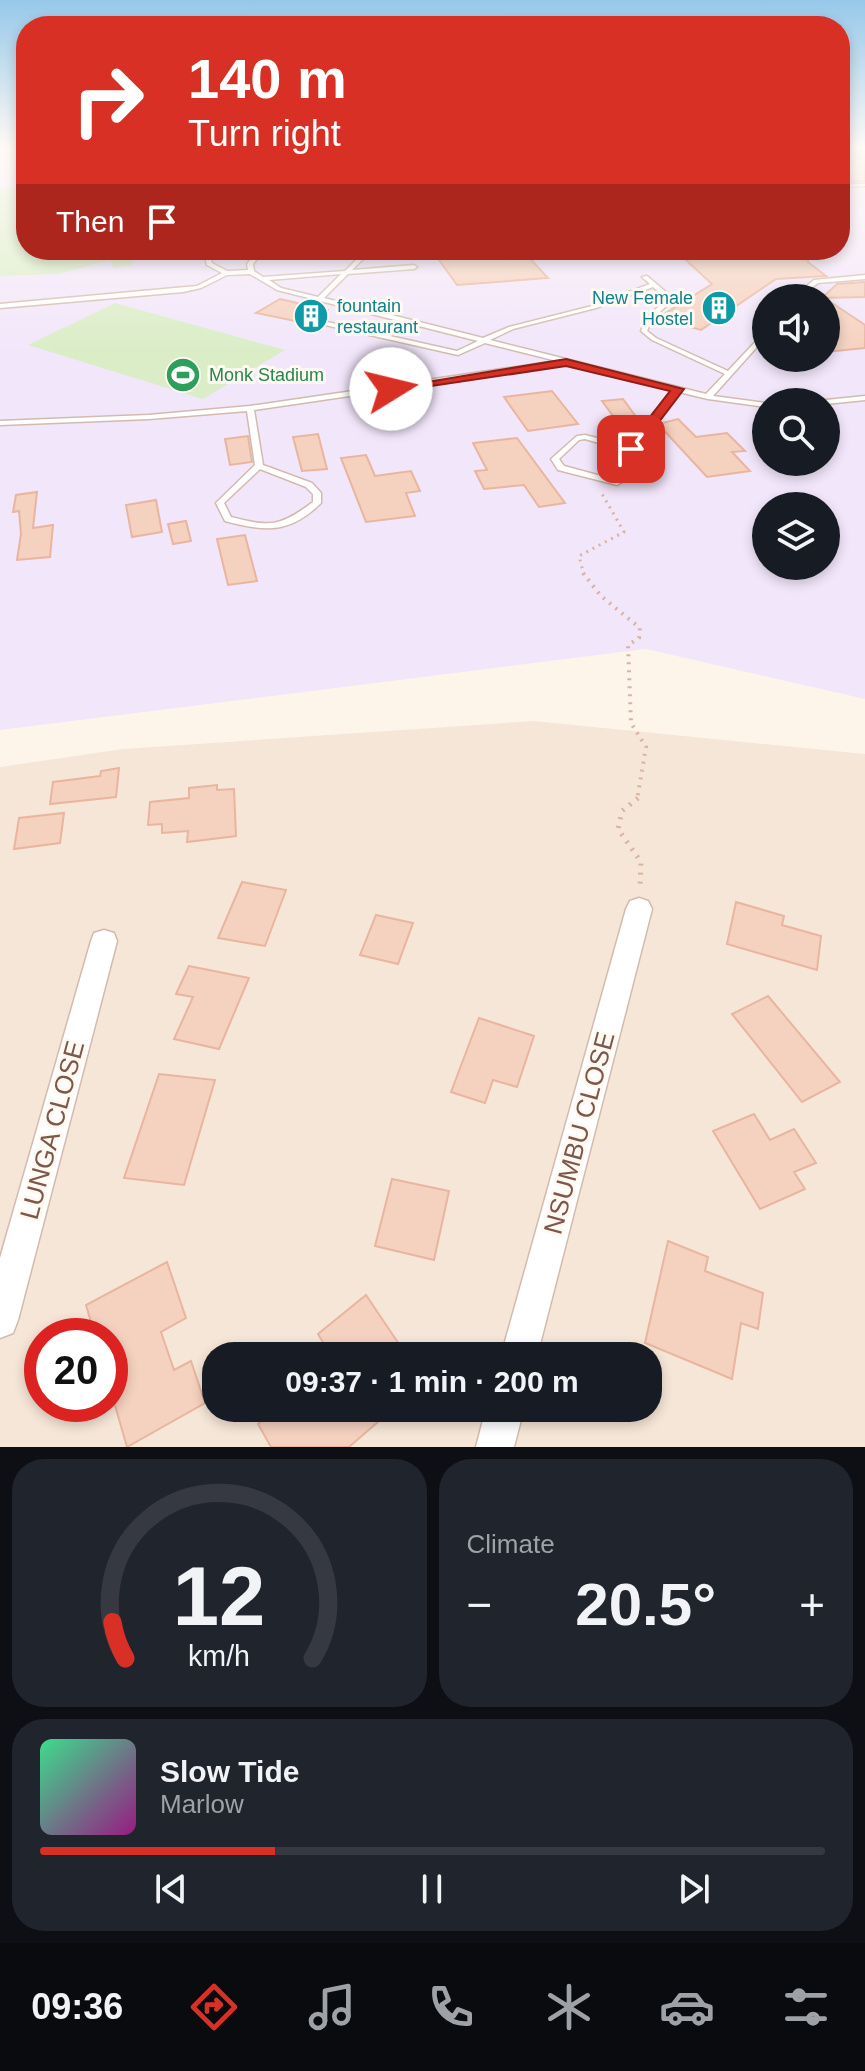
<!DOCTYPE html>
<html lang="en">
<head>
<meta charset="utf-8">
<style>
	:root { --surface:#171b24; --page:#20242c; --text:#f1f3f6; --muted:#9ea1a6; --line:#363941; --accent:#d93025 }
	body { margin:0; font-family:Arial,sans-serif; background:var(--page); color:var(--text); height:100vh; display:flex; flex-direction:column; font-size:30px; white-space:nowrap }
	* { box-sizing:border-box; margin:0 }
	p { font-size:26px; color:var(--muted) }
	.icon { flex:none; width:44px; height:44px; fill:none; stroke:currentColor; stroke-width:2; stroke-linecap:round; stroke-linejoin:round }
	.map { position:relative; height:1447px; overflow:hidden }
	.details { display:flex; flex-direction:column; gap:12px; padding:12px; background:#0d0f14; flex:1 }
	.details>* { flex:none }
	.banner { position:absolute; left:16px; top:16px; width:834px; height:244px; border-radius:32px; box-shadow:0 4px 12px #0003; background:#d93025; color:#fff; overflow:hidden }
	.fabs { position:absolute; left:752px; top:284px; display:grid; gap:16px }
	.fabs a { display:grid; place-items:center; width:88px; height:88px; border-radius:50%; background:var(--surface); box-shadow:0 4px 12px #0003; font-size:40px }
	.speed { position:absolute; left:24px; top:1318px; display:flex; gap:16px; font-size:40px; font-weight:700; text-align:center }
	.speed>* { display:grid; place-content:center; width:104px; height:104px; border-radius:50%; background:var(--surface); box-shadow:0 4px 12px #0003; line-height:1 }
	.speed .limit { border:12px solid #d22; background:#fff; color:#111 }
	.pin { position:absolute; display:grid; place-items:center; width:68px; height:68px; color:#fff; margin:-34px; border-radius:16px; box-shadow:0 4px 12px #0006 }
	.me { position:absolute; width:88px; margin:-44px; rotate:81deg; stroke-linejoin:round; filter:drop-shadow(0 0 6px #0008) }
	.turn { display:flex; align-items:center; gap:28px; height:168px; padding:0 40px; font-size:36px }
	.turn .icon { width:104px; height:104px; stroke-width:2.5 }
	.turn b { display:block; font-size:56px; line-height:68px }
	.then { display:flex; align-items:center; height:76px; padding:0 40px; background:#0003; gap:16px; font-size:30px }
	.big { font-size:60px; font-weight:700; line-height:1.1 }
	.details .widget { flex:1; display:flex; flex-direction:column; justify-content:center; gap:12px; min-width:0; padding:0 28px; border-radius:32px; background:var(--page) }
	.details .dial { align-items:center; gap:0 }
	.dial svg { height:208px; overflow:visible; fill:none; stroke:var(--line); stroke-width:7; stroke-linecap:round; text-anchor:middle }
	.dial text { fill:var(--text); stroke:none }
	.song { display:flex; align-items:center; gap:24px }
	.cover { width:96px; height:96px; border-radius:12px; background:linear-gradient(135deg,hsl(150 70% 55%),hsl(310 70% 35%)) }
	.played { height:8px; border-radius:4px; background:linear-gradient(90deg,var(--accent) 30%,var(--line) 30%) }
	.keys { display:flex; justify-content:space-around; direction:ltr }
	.heat { display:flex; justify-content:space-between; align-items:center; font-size:44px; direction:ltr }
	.details .tiles { flex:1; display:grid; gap:12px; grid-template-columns:1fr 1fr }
	.widget:last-child { grid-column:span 2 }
	.trip { position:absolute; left:202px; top:1342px; width:460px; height:80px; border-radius:32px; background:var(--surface); box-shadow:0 4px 12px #0003; font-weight:700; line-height:80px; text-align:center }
	.tab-bar { display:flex; height:128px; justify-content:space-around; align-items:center; background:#090b0e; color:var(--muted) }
	.tab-bar .icon { width:56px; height:56px }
	.tab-bar .active { color:var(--accent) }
	.tab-bar b { font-size:36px; color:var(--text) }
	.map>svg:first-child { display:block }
	.residential { fill:#f6e6d8; fill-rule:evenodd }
	.education { fill:#f2e6fb; fill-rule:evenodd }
	.green { fill:#daedc7 }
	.building { fill:#f5d1c0; stroke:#e9b59f; stroke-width:2 }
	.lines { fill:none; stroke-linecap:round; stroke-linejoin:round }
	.lane-casing { stroke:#d2bbae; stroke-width:3 }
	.street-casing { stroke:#d2bbae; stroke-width:3 }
	.path-far2 { stroke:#dbb3a2; stroke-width:3; stroke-dasharray:2 5; stroke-linecap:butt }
	.path-far1 { stroke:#dbb3a2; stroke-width:4; stroke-dasharray:2 6; stroke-linecap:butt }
	.path { stroke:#dbb3a2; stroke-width:5; stroke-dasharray:2 7; stroke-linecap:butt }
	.lane { fill:#fff; fill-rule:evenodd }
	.street { fill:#fff; fill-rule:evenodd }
	.route { fill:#d93025; stroke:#8d1f18; stroke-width:2 }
	.labels { text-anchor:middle; stroke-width:6; stroke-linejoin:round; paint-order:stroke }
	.far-culture-label { font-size:18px; fill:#0d838f; stroke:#fff9f2; text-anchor:end }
	.far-leisure-label { font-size:18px; fill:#27864d; stroke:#fff9f2; text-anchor:start }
	.near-street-label { font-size:26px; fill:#7c584b; stroke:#fff9f2 }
</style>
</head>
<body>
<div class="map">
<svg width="865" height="1447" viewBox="0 0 865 1447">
	<rect width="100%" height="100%" fill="#fef5ea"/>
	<path class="residential" d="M534,721L865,754V1447H0V767L123,749ZM42,1336H110V1404H42ZM216,1356H648V1408H216Z"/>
	<path class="education" d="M26,150V250H840V150H865V699L646,649L0,730V151ZM766,298H826V358H766ZM766,402H826V462H766ZM766,506H826V566H766Z"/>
	<g class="green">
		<path d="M26,185V250H129L133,265L114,268L110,260L58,274L0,276V190Z"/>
		<path d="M115,303L285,350L203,399L28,345Z"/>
	</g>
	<g class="building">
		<path d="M840,150H865V181L840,182Z"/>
		<path d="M432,250H522L548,278L457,285Z"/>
		<path d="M675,250H808V262L826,276L776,279L701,330L658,318L712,284Z"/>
		<path d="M865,282V297L822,298L837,284Z"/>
		<path d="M280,299L327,310L305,323L256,313Z"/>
		<path d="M826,299L865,325V348L826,352Z"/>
		<path d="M552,391L578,424L528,431L504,397Z"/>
		<path d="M623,399L642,425L638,430L625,432L602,401Z"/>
		<path d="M678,419L696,437L727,433L745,451L732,452L750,471L707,477L658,424Z"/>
		<path d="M318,434L327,469L302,471L293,437Z"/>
		<path d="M248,436L252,462L230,465L225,439Z"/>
		<path d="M517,438L565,503L539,507L524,485L484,489L475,471L487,470L473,443Z"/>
		<path d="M366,455L375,476L411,471L420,491L406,493L415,516L366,522L341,458Z"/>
		<path d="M37,492L33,528L53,525L50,557L17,560L21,534L19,511L13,512L16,495Z"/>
		<path d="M156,500L162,532L132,537L126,505Z"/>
		<path d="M186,521L191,541L173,544L168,524Z"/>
		<path d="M245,535L257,581L228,585L217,539Z"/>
		<path d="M119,768L116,797L50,804L53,782L100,776L101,771Z"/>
		<path d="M217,785V790L234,789L236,836L187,842L188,831L162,833V824L148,825L150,802L189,798V788Z"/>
		<path d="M64,813L60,843L14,849L19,818Z"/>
		<path d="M242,882L286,890L265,946L218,938Z"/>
		<path d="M736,902L784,916L782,925L821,936L817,970L727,944Z"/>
		<path d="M376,915L413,923L398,964L360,955Z"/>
		<path d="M189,966L249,978L219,1049L174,1039L193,997L176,994Z"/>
		<path d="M768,996L840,1082L802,1102L732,1014Z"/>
		<path d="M479,1018L534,1036L517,1087L493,1080L485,1103L451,1092Z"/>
		<path d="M159,1074L215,1080L184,1185L124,1178Z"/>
		<path d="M754,1114L770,1140L794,1129L816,1163L794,1172L805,1189L760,1209L713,1131Z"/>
		<path d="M392,1179L449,1191L434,1260L375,1246Z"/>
		<path d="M668,1241L708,1257L705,1271L763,1293L758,1329L741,1323L732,1379L645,1343Z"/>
		<path d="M167,1262L186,1318L161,1332L174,1370L191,1361L205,1403L127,1447L110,1388V1336H95L86,1305Z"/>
		<path d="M366,1295L407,1356H331L318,1334Z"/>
		<path d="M277,1408H394L349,1447H271L258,1424Z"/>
	</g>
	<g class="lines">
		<g class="lane-casing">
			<g id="lane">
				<path d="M865,184V186L840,187V185Z"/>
				<path d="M203,250H209L212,263L227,271L248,270L247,264L258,250H264L253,264L254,271L263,277L345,271L366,250H372L352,270L414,265L417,267L414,269L348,274L324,298L483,338L509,327L592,306L650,284L642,277L647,276L674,299L652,319L647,331L656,338L728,371L758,339L756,326L766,314V321L762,326L764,339L713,396L766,403V407L708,399L679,392L636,448L654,455V462L617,485L558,470L551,459L577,436L585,435L629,446L673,390L567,364L254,410L263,465L312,483L321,493V503C289,534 266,532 225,521L216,503L255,465L247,411L149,419L0,425V421L149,415L250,406L557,361L485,343L458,355L325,325L324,324L327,322L457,351L478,341L277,290L250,274L227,275L201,288L183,292L0,308V304L197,286L222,273L207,265ZM341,274L318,297L281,288L269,280ZM653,287L667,299L647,317L641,331L652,340L725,374L706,394L490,340L513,329L596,308ZM585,439L641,455L647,458L646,461L616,480L564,466L559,459L579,440ZM260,469L306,487L313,494V502C280,527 270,527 231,517L224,503Z"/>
				<path d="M865,275V279L818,283L799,298H792L814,280Z"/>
				<path d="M865,396V400L826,404V402H822L826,400Z"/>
			</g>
		</g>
		<g class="street-casing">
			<g id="street">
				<path d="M639,898L648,901L652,909L537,1356H501L626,909L630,901Z"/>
				<path d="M104,930L114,933L117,941L18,1320L13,1333L0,1338V1258L91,941L94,933Z"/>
				<path d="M486,1408H524L514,1447H476Z"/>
			</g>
		</g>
		<path class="path-far2" d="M584,575L579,556L624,532L601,492"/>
		<path class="path-far1" d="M583,573L601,596L640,628L639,638L628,645L631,723L646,747L637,800"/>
		<path class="path" d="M638,798L622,811L618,829L641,862L640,887"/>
		<use href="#lane" class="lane"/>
		<use href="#street" class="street"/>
	</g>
	<linearGradient id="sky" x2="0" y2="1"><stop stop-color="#96c8e9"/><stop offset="0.42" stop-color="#fffaf6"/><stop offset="1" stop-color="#fffaf6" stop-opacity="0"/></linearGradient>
	<rect width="865" height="353" fill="url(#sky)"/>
	<path class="route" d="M566,359L684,389L636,452L631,453L625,449L670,391L566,366L391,392L385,389Z"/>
	<defs>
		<g id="building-disc" transform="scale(1.8)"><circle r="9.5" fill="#0f9aa8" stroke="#fff9f2"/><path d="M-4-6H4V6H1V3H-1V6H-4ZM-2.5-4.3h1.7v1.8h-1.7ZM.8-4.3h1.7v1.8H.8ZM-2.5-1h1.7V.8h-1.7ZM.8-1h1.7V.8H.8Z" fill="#fff"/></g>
		<g id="stadium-disc" transform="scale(1.8)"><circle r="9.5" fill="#2e9e5b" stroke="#fff9f2"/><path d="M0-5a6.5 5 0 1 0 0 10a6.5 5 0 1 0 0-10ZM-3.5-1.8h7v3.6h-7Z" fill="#fff"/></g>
	</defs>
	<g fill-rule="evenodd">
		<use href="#building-disc" x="719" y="308"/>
		<use href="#building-disc" x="311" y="316"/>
		<use href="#stadium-disc" x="183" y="375"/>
	</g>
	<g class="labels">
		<g class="far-culture-label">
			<text x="693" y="304">New Female<tspan x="693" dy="21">Hostel</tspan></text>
			<text x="337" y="312" text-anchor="start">fountain<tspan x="337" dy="21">restaurant</tspan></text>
		</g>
		<g class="far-leisure-label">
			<text x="209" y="381">Monk Stadium</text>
		</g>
		<g class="near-street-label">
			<text transform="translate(52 1130) rotate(-75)" y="9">LUNGA CLOSE</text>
			<text transform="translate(579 1133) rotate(-75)" y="9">NSUMBU CLOSE</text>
		</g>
	</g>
</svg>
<div class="fabs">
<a><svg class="icon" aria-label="sound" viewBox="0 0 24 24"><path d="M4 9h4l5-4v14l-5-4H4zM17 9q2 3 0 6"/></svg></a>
<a><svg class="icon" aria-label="search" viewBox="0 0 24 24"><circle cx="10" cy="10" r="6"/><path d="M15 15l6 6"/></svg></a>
<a><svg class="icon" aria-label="layers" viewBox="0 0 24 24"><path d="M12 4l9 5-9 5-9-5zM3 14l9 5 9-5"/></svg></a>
</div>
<div class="speed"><div class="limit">20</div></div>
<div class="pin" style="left:631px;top:449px;background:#d93025"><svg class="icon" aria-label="arrive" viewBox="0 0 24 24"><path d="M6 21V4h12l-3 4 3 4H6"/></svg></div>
<svg class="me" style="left:391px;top:389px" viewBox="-20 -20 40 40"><circle r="19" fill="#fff"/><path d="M0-13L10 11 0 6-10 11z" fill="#d93025"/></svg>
<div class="trip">09:37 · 1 min · 200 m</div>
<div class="banner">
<div class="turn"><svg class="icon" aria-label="right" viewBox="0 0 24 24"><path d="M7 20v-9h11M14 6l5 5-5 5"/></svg><div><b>140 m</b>Turn right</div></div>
<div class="then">Then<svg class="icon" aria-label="arrive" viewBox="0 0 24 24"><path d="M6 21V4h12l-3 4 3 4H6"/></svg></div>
</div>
</div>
<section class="details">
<div class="tiles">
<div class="widget dial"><svg viewBox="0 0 100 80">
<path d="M14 69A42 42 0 1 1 86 69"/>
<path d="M14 69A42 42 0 0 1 9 55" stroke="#d93025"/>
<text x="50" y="56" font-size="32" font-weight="700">12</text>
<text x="50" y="72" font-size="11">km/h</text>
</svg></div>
<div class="widget"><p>Climate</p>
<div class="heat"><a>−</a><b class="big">20.5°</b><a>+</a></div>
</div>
<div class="widget">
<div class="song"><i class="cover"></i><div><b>Slow Tide</b><p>Marlow</p></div></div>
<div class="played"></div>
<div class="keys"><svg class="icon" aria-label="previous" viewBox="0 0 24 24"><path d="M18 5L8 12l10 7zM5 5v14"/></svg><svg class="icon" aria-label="pause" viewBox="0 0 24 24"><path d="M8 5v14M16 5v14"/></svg><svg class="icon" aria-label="next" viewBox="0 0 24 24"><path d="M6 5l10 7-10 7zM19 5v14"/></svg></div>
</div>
</div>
</section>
<nav class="tab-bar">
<b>09:36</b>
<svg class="icon active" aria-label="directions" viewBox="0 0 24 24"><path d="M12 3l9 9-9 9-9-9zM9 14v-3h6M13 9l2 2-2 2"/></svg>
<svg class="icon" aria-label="music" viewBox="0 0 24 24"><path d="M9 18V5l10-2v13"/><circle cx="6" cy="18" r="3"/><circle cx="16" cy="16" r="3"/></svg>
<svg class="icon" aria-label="phone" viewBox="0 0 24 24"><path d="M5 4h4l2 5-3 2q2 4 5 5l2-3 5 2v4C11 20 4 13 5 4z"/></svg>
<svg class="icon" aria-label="climate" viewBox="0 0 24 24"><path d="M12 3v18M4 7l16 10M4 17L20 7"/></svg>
<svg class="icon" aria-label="car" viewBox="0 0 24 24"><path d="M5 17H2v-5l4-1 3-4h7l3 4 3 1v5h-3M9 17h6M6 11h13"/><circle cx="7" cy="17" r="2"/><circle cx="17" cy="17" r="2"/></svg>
<svg class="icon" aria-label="filters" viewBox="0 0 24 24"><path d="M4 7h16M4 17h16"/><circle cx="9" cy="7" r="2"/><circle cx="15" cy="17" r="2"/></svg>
</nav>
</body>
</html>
